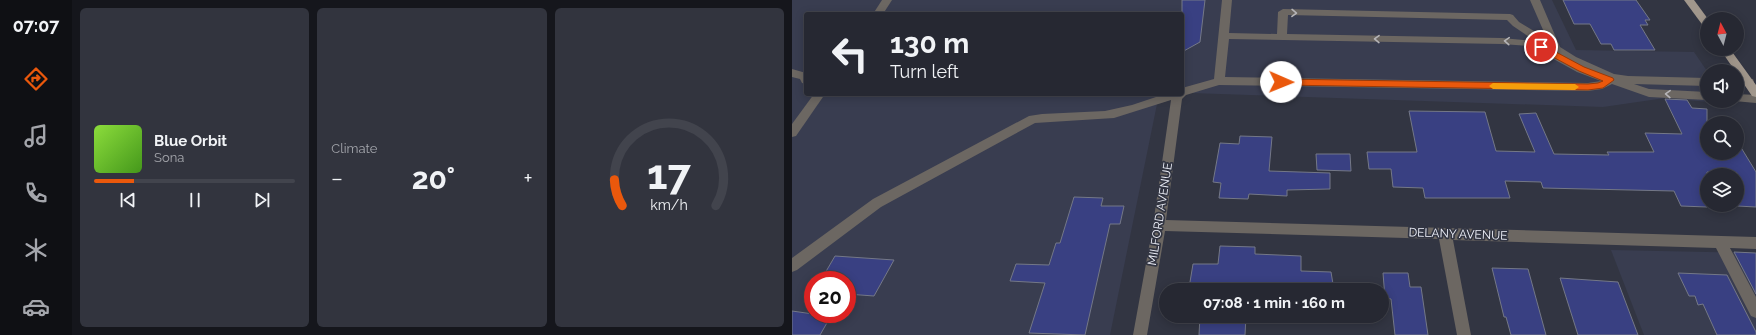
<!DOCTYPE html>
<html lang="en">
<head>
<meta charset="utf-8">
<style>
	:root { --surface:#262832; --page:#32343e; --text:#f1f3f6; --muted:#a4a6ac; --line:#42444d; --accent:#ea580c }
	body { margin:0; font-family:Raleway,sans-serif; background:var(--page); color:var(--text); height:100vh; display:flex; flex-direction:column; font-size:15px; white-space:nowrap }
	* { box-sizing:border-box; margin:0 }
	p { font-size:13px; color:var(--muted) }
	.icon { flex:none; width:22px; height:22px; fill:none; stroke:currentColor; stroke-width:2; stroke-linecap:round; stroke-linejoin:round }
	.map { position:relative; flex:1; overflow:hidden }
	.side { display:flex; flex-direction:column; gap:8px; padding:8px; background:#15161c; width:720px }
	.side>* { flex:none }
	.guide { position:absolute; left:12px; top:12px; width:380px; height:84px; border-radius:4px; box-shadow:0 2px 10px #0003,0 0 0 1px var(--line); background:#262832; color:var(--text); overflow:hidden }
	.needle { width:26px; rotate:353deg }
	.buttons { position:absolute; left:908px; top:12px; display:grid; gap:8px }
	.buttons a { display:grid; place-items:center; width:44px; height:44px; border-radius:50%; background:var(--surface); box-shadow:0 2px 10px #0003,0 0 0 1px var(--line); font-size:20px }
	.speed { position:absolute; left:12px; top:271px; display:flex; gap:8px; font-size:20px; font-weight:700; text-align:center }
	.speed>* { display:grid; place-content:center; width:52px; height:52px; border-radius:50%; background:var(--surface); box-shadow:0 2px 10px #0003,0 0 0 1px var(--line); line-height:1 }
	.speed .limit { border:6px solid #d22; background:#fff; color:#111 }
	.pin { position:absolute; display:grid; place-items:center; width:34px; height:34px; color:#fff; margin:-17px; border:2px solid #fff; border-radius:50%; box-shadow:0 1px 4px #0007 }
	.me { position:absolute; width:44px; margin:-22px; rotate:91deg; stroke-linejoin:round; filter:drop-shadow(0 0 3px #0008) }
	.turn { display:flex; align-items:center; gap:14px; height:84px; padding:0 20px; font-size:18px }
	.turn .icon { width:52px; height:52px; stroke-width:2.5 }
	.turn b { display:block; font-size:28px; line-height:34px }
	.big { font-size:30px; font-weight:700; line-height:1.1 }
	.side .tile { flex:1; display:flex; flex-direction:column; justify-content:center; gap:6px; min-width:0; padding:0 14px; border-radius:6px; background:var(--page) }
	.side .dial { align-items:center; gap:0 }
	.dial svg { height:104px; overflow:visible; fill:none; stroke:var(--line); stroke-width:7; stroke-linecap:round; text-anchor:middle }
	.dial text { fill:var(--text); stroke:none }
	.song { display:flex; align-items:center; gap:12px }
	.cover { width:48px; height:48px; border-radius:6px; background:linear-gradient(135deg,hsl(90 70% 55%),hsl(100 70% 35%)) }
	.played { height:4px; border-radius:2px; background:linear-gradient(90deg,var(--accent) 20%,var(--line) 20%) }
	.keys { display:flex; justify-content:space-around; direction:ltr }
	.heat { display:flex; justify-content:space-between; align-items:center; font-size:22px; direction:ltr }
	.side .tiles { flex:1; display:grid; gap:8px; grid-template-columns:repeat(3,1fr) }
	.trip { position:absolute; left:367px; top:283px; width:230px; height:40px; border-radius:20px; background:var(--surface); box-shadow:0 2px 10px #0003,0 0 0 1px var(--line); font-weight:700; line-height:40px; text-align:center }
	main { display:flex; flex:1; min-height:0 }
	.tabs { display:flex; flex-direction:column; width:72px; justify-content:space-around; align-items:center; background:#0f1014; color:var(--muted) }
	.tabs .icon { width:28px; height:28px }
	.tabs .selected { color:var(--accent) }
	.tabs b { font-size:18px; color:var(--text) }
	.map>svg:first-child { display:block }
	.built { fill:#393d50; fill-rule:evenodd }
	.building { fill:#394082; stroke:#747887 }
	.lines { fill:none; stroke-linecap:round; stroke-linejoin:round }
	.minor { fill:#6c6762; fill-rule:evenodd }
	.major { fill:#a1978c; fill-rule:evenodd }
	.oneway { stroke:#b5b4b7 }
	.route { fill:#ea580c; stroke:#983908 }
	.slow { fill:#f59e0b }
	.labels { text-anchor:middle; stroke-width:3.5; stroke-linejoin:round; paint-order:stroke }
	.street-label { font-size:12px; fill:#f1f3fc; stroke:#323542 }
</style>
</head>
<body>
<main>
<nav class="tabs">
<b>07:07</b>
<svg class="icon selected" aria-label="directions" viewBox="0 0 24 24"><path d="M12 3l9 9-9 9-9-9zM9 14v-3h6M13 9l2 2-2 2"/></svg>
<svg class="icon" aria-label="music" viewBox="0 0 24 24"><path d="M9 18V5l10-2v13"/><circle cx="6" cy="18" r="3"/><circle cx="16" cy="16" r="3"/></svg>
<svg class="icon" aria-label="phone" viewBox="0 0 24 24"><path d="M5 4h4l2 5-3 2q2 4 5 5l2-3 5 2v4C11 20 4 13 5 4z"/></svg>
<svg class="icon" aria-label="climate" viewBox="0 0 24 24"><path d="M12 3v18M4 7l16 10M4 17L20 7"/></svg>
<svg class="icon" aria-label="car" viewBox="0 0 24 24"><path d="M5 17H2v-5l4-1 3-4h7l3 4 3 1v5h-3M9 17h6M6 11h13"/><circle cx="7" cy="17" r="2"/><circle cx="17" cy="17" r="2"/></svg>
</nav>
<section class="side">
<div class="tiles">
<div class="tile">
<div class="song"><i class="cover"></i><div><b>Blue Orbit</b><p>Sona</p></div></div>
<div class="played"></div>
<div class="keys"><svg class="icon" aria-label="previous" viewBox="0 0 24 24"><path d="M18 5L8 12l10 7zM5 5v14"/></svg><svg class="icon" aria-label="pause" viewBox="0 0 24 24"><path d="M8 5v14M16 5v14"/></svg><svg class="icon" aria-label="next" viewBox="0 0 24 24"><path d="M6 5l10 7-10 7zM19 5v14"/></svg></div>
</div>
<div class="tile"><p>Climate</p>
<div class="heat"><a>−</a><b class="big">20°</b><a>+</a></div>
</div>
<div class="tile dial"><svg viewBox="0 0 100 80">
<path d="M14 69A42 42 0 1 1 86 69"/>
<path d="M14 69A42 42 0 0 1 8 49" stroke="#ea580c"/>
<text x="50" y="56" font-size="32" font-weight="700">17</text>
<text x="50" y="72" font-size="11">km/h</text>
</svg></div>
</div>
</section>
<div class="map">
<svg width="964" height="335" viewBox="0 0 964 335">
	<rect width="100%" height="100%" fill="#323542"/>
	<g class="built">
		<path d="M0,0H760L784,50L902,52L915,71V101H937L939,104L873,98L811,107L399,93L365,104L318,335H0ZM14,14H390V94H14ZM21,280H55V314H21Z"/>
		<path d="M819,250L964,253V335H852Z"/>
	</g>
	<g class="building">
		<path d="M390,0H413L408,42L390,52Z"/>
		<path d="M771,0H844L858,20H853L856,25H848L863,50H822L819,44H809L798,24H782Z"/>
		<path d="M873,99L895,100L900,108L915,109V153H945V141L964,172V207L945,206V173L915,172V207L889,206L882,191L751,188L749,182L713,181L718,198H633L631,188L601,187L599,169H577L575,152H625L617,111L693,112L704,151L743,152L727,114L744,113L762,154L817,155L815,152H862L853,133L890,134Z"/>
		<path d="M448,136L480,137L477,171L538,173V189L495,190V196L457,194L456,199L427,198L429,183L421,182L428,143L447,144Z"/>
		<path d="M524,154H558L559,171L525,170Z"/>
		<path d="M282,197L311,198L309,206H332L328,224H318L293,335L237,333L253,283L218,281L224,264L257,265L264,243H268Z"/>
		<path d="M428,246L463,247V254L509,256V271L539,272L542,290H411V289L397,288L401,264H426Z"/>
		<path d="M942,252L964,253V294Z"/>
		<path d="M43,256L102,260L82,296L55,294V280H29Z"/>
		<path d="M700,268L736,269L754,335H719L714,317H712Z"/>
		<path d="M591,273H616L618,287H629L636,335H603L599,299L593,298Z"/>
		<path d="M886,273L935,275L964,332V335H925L911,304L906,305L903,296H897Z"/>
		<path d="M768,278L826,282L846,335H786Z"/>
		<path d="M0,311L21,314H40L28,335H0Z"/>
		<path d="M408,316H454L453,335H407Z"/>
	</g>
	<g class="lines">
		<g class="minor">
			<path d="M90,0H100L91,14H81Z"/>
			<path d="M430,0H440L437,33L485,34L486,12L491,9L718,14L721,15L727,22L755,39L738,0H748L768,47L784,57L822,74L836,76L915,78V86L842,84L857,89L915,92V100L857,97L820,84L810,89L796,91L427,85L394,95L390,99L374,220L964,237V249L938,248L964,297V318L959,316L924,248L661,240L679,335H665L647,239L373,231L355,335H341L361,225L379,100L322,118L243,123L89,207L5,270L0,272V258L81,199L237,116L250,114L313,111L340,105L373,94H390V88L422,79ZM496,15L715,20L721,26L743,41L710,38L495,34ZM437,39L710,44L738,46L785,72L809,81L796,83L433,77Z"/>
			<path d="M0,69L14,73V84L10,83L8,79L0,77Z"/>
			<path d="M945,78L961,79L962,82L961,85L945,86Z"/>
			<path d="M22,94H33L4,136L0,137V124Z"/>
			<path d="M945,94L964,95V103L942,101H945Z"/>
		</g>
		<g class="major">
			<path d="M892,0H902L916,19L915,28L912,27Z"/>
			<path d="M928,49H938L964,85V97L960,96L945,74V71H943Z"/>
		</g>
	</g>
	<defs><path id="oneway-chevron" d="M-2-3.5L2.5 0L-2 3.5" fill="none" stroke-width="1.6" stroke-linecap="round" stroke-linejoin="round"/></defs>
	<g class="oneway">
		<use href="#oneway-chevron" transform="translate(502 13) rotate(1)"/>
		<use href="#oneway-chevron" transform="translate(585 39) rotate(-179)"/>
		<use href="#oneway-chevron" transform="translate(715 41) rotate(-176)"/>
		<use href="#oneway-chevron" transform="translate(876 94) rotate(-178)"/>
	</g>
	<path class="route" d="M749,44L792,67L821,78L822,80L811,88L796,90L489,85L485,82L489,79L796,84L806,83L811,81L787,71L746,49V45Z"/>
	<path class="slow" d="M701,83L783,84L787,87L783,90L701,89L697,86Z"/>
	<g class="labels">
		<g class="street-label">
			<text transform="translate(368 214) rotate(-81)" y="4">MILFORD AVENUE</text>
			<text transform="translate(666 234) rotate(2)" y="4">DELANY AVENUE</text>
		</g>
	</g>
</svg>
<div class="buttons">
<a><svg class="needle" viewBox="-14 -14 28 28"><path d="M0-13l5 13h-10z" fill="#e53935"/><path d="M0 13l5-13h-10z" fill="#a4a6ac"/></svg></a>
<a><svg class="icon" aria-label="sound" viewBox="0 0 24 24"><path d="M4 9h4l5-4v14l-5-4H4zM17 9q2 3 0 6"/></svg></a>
<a><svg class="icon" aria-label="search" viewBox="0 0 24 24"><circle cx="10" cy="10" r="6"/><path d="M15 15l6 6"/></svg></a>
<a><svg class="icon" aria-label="layers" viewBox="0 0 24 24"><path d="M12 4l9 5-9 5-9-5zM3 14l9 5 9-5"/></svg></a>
</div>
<div class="speed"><div class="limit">20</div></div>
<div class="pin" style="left:749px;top:47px;background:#d93025"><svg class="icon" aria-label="arrive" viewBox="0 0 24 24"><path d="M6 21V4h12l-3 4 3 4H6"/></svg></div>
<svg class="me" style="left:489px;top:82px" viewBox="-20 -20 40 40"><circle r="19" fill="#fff"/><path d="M0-13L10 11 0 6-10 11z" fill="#ea580c"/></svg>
<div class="trip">07:08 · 1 min · 160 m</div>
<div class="guide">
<div class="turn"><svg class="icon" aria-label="left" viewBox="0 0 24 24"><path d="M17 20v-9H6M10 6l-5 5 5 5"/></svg><div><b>130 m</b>Turn left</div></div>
</div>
</div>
</main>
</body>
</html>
